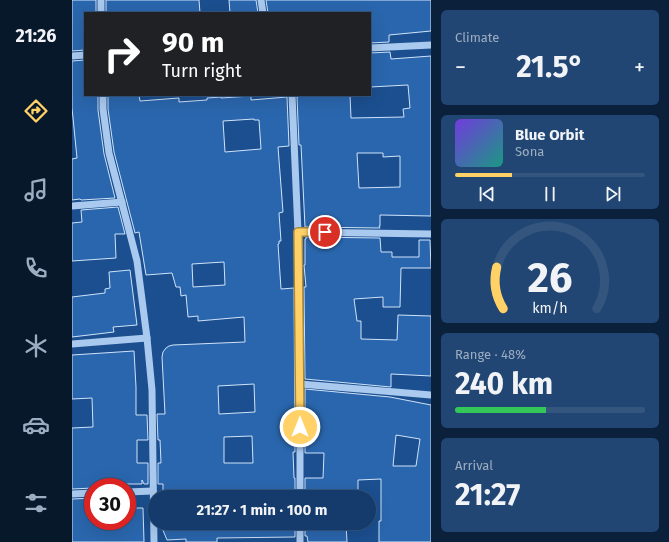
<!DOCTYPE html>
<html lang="en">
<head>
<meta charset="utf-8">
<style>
	:root { --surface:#143b6b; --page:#214673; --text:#f1f3f6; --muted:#9dadc1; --line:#33557e; --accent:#ffd166 }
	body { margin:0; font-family:"Fira Sans",sans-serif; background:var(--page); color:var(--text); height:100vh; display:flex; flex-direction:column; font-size:15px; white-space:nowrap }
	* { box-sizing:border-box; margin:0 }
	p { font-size:13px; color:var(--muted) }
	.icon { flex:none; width:22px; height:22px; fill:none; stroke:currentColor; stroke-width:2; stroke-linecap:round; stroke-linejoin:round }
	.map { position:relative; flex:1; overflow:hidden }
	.details { display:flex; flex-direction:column; gap:10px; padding:10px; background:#0b203b; width:238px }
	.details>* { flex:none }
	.guide { position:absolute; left:12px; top:12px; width:287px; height:84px; border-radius:0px; box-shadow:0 4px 16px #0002,0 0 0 1px var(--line); background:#202124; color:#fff; overflow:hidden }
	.speed { position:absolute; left:12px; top:478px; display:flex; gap:8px; font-size:20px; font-weight:700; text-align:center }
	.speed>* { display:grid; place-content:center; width:52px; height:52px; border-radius:50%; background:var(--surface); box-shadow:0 4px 16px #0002,0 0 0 1px var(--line); line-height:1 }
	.speed .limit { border:6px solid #d22; background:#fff; color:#111 }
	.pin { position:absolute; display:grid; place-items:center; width:34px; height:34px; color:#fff; margin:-17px; border:2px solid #fff; border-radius:50%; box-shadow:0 1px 4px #0007 }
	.me { position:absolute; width:44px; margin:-22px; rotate:0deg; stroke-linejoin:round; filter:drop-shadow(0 0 3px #0008) }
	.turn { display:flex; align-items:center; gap:14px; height:84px; padding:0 12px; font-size:18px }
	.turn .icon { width:52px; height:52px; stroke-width:2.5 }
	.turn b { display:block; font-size:28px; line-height:34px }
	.big { font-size:30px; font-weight:700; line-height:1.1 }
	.details .card { flex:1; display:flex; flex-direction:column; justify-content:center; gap:6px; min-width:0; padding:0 14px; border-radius:6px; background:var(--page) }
	.details .dial { align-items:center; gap:0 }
	.dial svg { height:104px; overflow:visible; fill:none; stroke:var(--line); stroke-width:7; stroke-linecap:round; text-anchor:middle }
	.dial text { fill:var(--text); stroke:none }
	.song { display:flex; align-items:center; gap:12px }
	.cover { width:48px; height:48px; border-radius:6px; background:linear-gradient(135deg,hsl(260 70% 55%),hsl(170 70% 35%)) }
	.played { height:4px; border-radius:2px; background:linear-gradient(90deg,var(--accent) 30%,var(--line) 30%) }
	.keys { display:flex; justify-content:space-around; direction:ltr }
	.heat { display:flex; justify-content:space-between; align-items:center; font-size:22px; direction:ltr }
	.charge { height:6px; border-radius:3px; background:linear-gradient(90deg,#34c759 48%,var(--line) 0) }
	.trip { position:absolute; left:76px; top:490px; width:228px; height:40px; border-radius:20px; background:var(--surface); box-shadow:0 4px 16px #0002,0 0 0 1px var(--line); font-weight:700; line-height:40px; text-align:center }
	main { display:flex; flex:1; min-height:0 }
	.dock { display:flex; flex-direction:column; width:72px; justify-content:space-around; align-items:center; background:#08182b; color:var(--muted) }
	.dock .icon { width:28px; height:28px }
	.dock .selected { color:var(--accent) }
	.dock b { font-size:18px; color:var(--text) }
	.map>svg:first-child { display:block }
	.building { fill:#2a66ad; stroke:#cfe3fa; fill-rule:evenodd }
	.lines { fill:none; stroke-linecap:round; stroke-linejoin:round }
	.minor { stroke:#a9c9ee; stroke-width:7 }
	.route-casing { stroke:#a68842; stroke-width:10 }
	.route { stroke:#ffd166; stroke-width:7 }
</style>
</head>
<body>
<main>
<nav class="dock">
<b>21:26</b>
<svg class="icon selected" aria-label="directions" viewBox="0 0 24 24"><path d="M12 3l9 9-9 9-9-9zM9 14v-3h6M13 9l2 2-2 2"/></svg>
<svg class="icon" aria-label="music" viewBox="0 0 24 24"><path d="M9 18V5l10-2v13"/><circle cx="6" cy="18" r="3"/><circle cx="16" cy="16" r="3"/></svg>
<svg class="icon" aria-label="phone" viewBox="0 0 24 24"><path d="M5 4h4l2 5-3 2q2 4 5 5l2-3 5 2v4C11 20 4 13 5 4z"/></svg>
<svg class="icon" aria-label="climate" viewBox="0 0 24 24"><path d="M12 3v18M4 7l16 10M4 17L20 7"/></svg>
<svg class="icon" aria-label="car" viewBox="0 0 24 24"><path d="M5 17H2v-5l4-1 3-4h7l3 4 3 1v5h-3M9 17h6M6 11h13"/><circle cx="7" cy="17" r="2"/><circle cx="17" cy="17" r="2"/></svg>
<svg class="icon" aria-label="filters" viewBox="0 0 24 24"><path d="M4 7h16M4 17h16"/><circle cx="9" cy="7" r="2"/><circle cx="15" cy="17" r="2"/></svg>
</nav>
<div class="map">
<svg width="359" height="542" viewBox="0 0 359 542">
	<rect width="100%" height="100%" fill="#1b4f8f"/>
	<g class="building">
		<path d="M0,0H24V13H13V50L0,51Z"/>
		<path d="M34,0H127L128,13H34Z"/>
		<path d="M157,0H184L186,13H158Z"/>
		<path d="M194,0H359V31L317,35V42L298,43V13H196Z"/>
		<path d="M318,52L319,59L359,56V216L308,215V226H307L308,228L233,227L229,145H227L225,97H226V95H278L279,118L332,117L331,109L338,108L336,85L298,87V53ZM285,153H311V157L328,156V187L287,188Z"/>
		<path d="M13,60V95H26V110L32,154L43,198L9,200L8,199L0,200V159L5,158L0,108V61Z"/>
		<path d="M36,95H67L68,101L107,98V102L135,100V98L149,97V98L179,96V100L215,97L217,146L206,147L211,212L207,213L209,241H207V244H206L209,289L222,288L223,452H221L222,478H223V496H217V497H91V484H86V463H89L88,440H86L85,414H93L90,357L91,352L94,348L97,346L101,345L173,342L172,317L126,321V316L116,317L114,295L109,296L108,287H104L100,273L74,275L67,232L63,233L42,152L36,109ZM182,119V120H187L189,149L153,152L151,121ZM152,262L153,285L121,287L120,264ZM182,384L183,412L147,414L146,386ZM180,436L181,463H152V437Z"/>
		<path d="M46,207L53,234H43L44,258L0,261V223L10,222L9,210Z"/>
		<path d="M234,237L308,238L309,252H320V257H347V240H358L359,268H329L328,307H311V297L282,299L285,321H289V339L325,340L326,315L359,316V376L319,374V387L233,379L232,287H234L232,265H233V239H234Z"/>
		<path d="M58,270L65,325L41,327L42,332L0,337V297L33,293V289L38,288L37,272Z"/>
		<path d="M62,351L64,387V415H75L76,440H65V463H76V484H72L70,480V484H23V486H21V488L0,489V428L21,427L20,398L0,399V355Z"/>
		<path d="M233,389L318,397L359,405V542H307V521H309V479L286,480V496H233V478H251L252,453H233ZM324,435L348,439L344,466H321Z"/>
		<path d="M21,498V521H55V508H71L72,542H0V499Z"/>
		<path d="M88,523H223V537L145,538V542H114V539L95,540Z"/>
		<path d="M233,523H274L275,542H236L235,536H233Z"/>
	</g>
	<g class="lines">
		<g class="minor">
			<path d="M29,0V13"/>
			<path d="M189,0L191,13"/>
			<path d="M298,48L359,45"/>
			<path d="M0,56L13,55"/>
			<path d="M31,95V109L37,153L65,261L75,338L80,390L82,542"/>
			<path d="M220,95L226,232L228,384V497"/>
			<path d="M0,206L50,202"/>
			<path d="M226,232L359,234"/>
			<path d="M0,344L75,338"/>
			<path d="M228,384L359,395"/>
			<path d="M55,492L81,491"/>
			<path d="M0,494L21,493"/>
			<path d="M228,523V542"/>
		</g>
	</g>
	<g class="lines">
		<g class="route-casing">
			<path id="route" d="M228,427L226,232H253"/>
		</g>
		<use href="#route" class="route"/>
	</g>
</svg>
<div class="speed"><div class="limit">30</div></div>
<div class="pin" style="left:253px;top:232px;background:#d93025"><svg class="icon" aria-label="arrive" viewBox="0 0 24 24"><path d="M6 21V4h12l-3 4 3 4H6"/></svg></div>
<svg class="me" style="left:228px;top:427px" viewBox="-20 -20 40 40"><circle r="17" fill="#ffd166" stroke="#fff" stroke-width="3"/><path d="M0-11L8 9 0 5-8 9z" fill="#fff"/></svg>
<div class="trip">21:27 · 1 min · 100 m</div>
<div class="guide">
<div class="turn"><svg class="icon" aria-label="right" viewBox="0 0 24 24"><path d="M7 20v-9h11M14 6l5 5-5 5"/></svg><div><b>90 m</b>Turn right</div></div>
</div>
</div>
<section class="details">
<div class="card"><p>Climate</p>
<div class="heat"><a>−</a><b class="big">21.5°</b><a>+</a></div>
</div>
<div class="card">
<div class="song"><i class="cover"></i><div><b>Blue Orbit</b><p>Sona</p></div></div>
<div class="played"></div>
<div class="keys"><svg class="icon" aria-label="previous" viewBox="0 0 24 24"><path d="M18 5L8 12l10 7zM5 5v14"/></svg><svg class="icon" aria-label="pause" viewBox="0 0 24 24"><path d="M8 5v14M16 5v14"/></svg><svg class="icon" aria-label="next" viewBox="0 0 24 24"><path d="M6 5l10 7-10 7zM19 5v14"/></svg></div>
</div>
<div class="card dial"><svg viewBox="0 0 100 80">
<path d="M14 69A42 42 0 1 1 86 69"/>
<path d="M14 69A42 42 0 0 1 9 37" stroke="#ffd166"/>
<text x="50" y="56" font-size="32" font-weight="700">26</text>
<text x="50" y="72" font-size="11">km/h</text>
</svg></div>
<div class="card"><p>Range · 48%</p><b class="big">240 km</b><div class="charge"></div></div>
<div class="card"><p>Arrival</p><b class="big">21:27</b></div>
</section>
</main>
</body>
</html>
